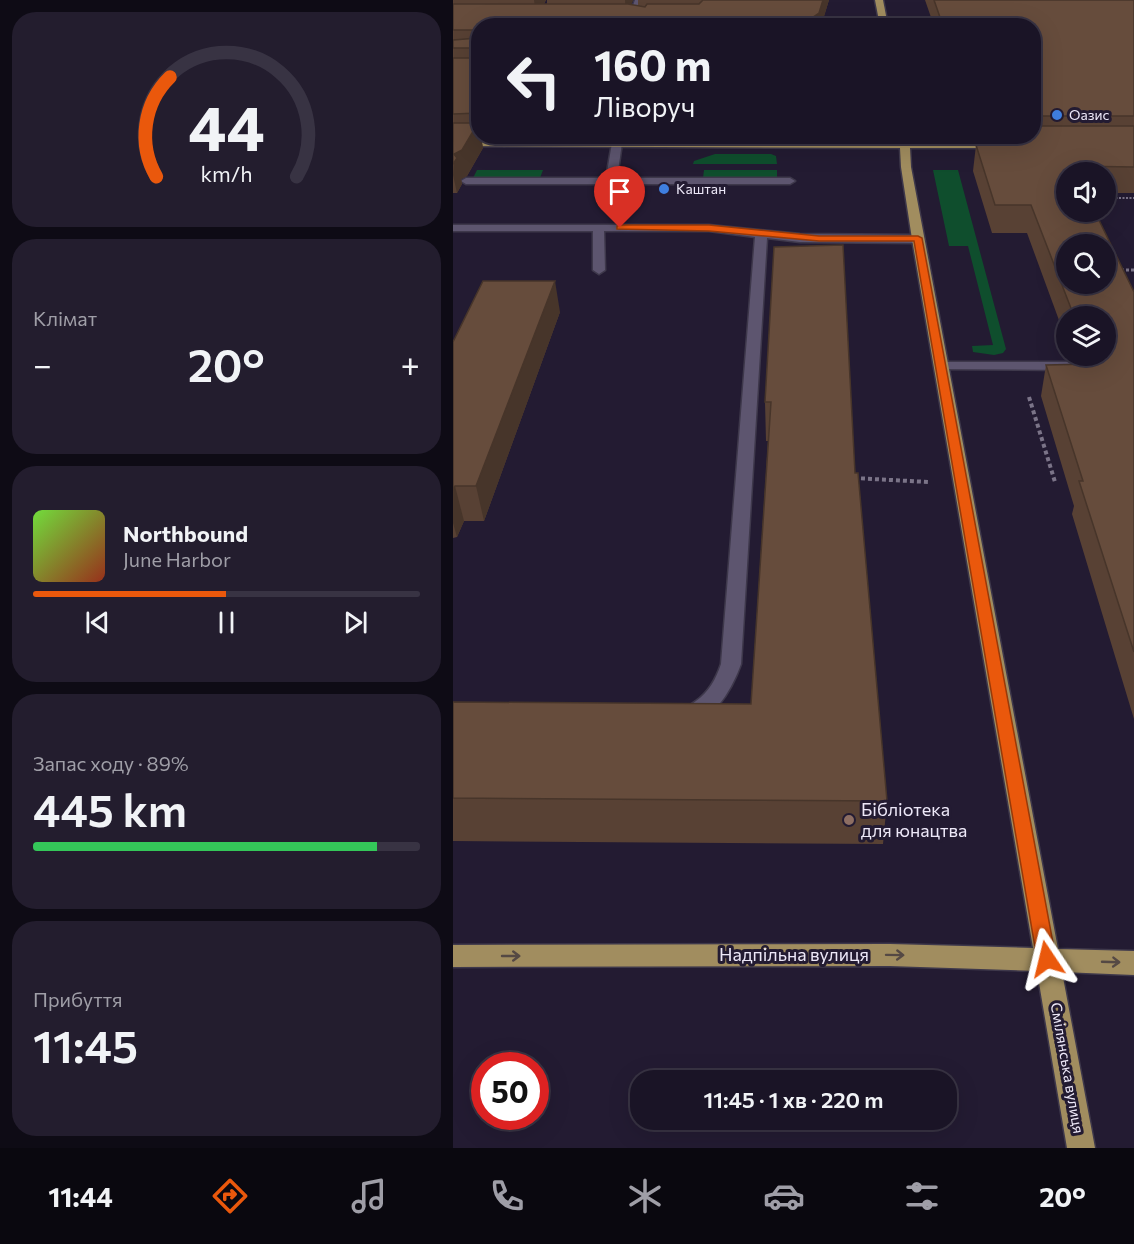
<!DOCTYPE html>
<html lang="uk">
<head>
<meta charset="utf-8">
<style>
	:root { --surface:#1a1426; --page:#231d2e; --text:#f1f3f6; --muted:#9f9ea7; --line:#383343; --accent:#ea580c }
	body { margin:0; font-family:Commissioner,sans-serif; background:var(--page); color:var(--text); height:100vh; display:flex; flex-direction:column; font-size:22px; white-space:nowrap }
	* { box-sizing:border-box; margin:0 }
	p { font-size:20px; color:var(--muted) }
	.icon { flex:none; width:33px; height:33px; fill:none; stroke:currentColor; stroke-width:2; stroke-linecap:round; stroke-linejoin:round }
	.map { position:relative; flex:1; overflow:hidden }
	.panel { display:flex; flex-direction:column; gap:12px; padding:12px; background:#0e0b15; width:453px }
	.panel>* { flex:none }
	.hud { position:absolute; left:18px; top:18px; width:570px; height:126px; border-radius:24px; box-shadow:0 6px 24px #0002,0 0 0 2px var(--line); background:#1a1426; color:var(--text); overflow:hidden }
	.tools { position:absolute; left:603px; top:162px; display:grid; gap:12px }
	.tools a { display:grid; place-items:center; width:60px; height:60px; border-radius:50%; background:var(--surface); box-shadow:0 6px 24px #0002,0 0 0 2px var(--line); font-size:30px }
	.speed { position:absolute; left:18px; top:1052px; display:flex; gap:12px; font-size:30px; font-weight:700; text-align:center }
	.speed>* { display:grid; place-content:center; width:78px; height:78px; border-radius:50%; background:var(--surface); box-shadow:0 6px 24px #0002,0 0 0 2px var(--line); line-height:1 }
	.speed .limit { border:9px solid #d22; background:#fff; color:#111 }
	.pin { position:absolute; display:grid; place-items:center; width:51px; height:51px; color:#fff; margin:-62px -26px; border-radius:50% 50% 50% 0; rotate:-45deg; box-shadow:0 0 6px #0007 }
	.pin .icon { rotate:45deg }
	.me { position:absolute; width:66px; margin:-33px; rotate:350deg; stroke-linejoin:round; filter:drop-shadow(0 0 4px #0008) }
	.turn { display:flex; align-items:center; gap:21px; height:126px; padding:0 24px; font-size:27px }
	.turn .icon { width:78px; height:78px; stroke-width:2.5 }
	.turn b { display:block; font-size:42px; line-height:51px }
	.big { font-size:45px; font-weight:600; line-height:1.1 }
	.panel .widget { flex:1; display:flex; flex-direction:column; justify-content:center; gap:9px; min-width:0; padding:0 21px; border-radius:24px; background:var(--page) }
	.panel .dial { align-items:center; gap:0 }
	.dial svg { height:156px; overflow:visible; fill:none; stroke:var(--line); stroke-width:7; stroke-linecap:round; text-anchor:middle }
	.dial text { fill:var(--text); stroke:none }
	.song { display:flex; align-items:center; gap:18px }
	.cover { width:72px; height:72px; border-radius:9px; background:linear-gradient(135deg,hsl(100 70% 55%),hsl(10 70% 35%)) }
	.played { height:6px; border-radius:3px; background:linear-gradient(90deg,var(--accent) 50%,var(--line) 50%) }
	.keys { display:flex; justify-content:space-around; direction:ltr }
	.heat { display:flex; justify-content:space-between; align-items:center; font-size:33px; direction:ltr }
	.charge { height:9px; border-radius:4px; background:linear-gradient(90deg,#34c759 89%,var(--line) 0) }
	.trip { position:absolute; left:177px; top:1070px; width:327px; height:60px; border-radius:24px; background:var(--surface); box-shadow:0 6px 24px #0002,0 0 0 2px var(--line); font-weight:600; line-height:60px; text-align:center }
	.tab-bar { display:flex; height:96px; justify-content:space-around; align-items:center; background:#0a080f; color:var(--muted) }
	.tab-bar .icon { width:42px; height:42px }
	.tab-bar .active { color:var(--accent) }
	.tab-bar b { font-size:27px; color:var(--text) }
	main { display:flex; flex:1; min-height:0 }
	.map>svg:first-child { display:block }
	.green { fill:#0f4e2d }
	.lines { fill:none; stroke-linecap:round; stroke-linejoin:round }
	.minor-casing { stroke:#3e384b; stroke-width:3 }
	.major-casing { stroke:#3e384b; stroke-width:3 }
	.path-far2 { stroke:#7b7488; stroke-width:2; stroke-dasharray:2 1.5; stroke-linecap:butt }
	.path-far1 { stroke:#7b7488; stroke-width:3; stroke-dasharray:3 2; stroke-linecap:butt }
	.path { stroke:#7b7488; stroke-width:4; stroke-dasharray:4 3; stroke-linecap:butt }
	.minor { fill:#5d556f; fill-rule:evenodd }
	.major { fill:#a18d5f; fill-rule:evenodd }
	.wall { fill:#584134 }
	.shaded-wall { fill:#47352a }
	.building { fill:#664c3c; stroke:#47352a; stroke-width:1.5; fill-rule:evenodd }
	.oneway { stroke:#554944 }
	.route { fill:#ea580c; stroke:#983908; stroke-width:1.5 }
	.shop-dot { fill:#3f7fe0; stroke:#231b32; stroke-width:2 }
	.education-dot { fill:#8d6e63; stroke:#231b32; stroke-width:2 }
	.labels { text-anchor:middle; stroke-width:6; stroke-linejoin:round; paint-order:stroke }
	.far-poi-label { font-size:14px; fill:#ede8f8; stroke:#231b32; text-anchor:start }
	.street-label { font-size:15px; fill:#ede8f8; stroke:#231b32 }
	.near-poi-label { font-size:18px; fill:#ede8f8; stroke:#231b32; text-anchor:start }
	.near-street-label { font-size:18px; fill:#ede8f8; stroke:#231b32 }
</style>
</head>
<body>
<main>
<section class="panel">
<div class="widget dial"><svg viewBox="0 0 100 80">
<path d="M14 69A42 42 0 1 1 86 69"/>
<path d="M14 69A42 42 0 0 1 21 18" stroke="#ea580c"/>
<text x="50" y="56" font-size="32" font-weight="700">44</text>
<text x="50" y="72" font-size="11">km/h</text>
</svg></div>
<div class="widget"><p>Клімат</p>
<div class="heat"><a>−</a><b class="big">20°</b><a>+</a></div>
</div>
<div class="widget">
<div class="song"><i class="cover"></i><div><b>Northbound</b><p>June Harbor</p></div></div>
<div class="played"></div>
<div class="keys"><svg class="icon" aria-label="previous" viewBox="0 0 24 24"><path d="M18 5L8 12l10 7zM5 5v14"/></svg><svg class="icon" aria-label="pause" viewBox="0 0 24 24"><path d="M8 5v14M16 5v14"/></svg><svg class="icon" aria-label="next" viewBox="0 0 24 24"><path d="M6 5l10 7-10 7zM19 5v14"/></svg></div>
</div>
<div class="widget"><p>Запас ходу · 89%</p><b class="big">445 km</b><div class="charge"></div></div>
<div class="widget"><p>Прибуття</p><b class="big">11:45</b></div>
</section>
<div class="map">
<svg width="681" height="1148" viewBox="0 0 681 1148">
	<rect width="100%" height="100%" fill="#231b32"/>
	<g class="green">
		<path d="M262,154H318L323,156L324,164H240L241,161Z"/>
		<path d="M24,170H90L87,178H20Z"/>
		<path d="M251,170H324V178H250Z"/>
		<path d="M480,170H505L553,349L550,353L541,355L520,352L519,346L540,345L515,246H496Z"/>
	</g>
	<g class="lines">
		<g class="minor-casing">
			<g id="minor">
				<path d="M182,0H190L181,23H166V19H175Z"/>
				<path d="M51,136H61L55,145L51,146L46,143Z"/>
				<path d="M164,140L169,143L164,178H337L342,181L337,184H13L8,181L13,178H153L159,143Z"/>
				<path d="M0,225H256L347,234L465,235L471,239L465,243L347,242L314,238L288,664C280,687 257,731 227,721L224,716C228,708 236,707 243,701C256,692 263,679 268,664L302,237L256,231H151L152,270L146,274L140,270V231H0Z"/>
				<path d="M490,362H617L624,366L617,370L485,369L483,366Z"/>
			</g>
		</g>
		<g class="major-casing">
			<g id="major">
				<path d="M422,0H430L435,26H427Z"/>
				<path d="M447,136H457V142H547L552,145L547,148H457L458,167L605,949L681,951V975L609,972L642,1148H614L584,971L437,966L0,967V945L437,944L580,948L459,239L448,167L447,148L0,146V140L447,142Z"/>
			</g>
		</g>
		<path class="path-far2" d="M652,198H681"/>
		<path class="path-far1" d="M668,270H681"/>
		<g class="path">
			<path d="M576,397L602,482"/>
			<path d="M401,478L475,482"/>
		</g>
		<use href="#minor" class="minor"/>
		<use href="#major" class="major"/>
	</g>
	<g class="wall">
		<path d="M0,0H93L91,4H94V0H180L178,5L185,6V0H376L368,26H26V136H37L36,138H28L30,148L14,176L8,179L9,184L4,193H0Z"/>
		<path d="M472,0H681V193H652V172H614L681,292V719L619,514L621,506L588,396L593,365H626L627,360H620L618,356H652V316H614V342L574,233H539L520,171L523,145H524L525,140H520L519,136H580V26H481Z"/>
		<path d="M321,247L402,473L434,801L430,844L0,841V702L298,704L315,441H313L312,402Z"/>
		<path d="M107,312L31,521H11L4,537L0,538V342Z"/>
	</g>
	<g class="shaded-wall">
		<path d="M81,0H93L83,16Z"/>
		<path d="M172,0H180L173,17Z"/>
		<path d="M370,0H376L368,26H352L353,22Z"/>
		<path d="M25,123L26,136H28L30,148L14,176L8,179L9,184L4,193L0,175L1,154Z"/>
		<path d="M102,281L107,312L31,521L23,486Z"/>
		<path d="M2,486L11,521L4,537L0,523V490Z"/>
	</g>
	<g class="building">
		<path d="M250,0H370L366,13L353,22L352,26H26V113L0,114V58H22L24,50L22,48H0V40L24,38L20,30H0V4H175L192,7L194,4H246Z"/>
		<path d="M481,0H681V116H580V26H490Z"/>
		<path d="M0,123H25L9,150L1,154L4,158L0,164Z"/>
		<path d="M580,126H681V167L619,166L622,172H614V212H642L681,292V652L626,481H630L593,365L639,364L636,356H652V316H621L578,205H542L523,145H533L530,136H580ZM614,244H652V284H614Z"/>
		<path d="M390,245L402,473H405L434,801L0,798V702L298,704L318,402H312L321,247Z"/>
		<path d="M30,281H102L23,486H2L0,490V342Z"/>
	</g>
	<defs><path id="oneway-shaft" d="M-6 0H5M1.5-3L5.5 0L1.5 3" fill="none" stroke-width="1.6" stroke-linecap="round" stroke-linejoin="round" transform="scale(1.5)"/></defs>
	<g class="oneway">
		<use href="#oneway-shaft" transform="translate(442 955) rotate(1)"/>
		<use href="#oneway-shaft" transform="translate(58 956)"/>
		<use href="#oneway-shaft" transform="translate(658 962) rotate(2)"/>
	</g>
	<path class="route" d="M167,225H256L366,236H465L469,238L603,959L601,966L594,968L587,966L584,959L461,241H366L256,231L164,229V226Z"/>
	<g class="shop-dot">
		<circle cx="604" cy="115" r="6"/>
		<circle cx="211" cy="189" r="6"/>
	</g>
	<circle class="education-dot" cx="396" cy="820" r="6"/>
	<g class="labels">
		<g class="far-poi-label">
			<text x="616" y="120">Оазис</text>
			<text x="223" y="194">Каштан</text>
		</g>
		<g class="street-label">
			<text transform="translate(614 1068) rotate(80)" y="5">Смілянська вулиця</text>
		</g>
		<g class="near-poi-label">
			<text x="408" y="816">Бібліотека<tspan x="408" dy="21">для юнацтва</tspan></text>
		</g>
		<g class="near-street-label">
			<text x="341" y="961">Надпільна вулиця</text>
		</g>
	</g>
</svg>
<div class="tools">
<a><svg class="icon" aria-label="sound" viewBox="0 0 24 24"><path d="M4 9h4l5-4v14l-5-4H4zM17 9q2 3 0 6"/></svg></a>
<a><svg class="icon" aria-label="search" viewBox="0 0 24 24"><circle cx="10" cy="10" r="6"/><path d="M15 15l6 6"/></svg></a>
<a><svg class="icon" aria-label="layers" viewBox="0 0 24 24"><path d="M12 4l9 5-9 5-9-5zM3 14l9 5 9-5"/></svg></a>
</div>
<div class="speed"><div class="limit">50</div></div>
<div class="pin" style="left:167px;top:228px;background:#d93025"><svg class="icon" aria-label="arrive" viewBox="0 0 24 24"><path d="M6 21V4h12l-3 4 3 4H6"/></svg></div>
<svg class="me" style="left:594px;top:959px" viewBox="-20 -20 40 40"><path d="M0-17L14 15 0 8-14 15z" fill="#ea580c" stroke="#fff" stroke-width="4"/></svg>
<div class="trip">11:45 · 1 хв · 220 m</div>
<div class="hud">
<div class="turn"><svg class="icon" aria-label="left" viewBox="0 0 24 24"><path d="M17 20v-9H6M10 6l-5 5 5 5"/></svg><div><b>160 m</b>Ліворуч</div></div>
</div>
</div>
</main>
<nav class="tab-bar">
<b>11:44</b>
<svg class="icon active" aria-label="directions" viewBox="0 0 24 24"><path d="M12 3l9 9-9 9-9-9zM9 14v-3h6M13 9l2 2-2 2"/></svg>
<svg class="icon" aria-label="music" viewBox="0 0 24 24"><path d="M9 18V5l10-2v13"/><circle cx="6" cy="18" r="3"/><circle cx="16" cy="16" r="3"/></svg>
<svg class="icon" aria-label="phone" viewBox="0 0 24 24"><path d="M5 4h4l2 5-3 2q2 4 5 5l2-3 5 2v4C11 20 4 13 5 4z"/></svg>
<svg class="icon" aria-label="climate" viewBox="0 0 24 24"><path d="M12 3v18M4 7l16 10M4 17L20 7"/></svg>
<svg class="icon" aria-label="car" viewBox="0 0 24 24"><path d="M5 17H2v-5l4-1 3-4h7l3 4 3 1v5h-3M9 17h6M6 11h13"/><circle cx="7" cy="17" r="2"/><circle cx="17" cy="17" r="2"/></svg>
<svg class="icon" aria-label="filters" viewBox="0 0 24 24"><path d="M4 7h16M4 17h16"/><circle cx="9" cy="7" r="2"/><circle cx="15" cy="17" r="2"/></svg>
<b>20°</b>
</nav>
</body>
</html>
